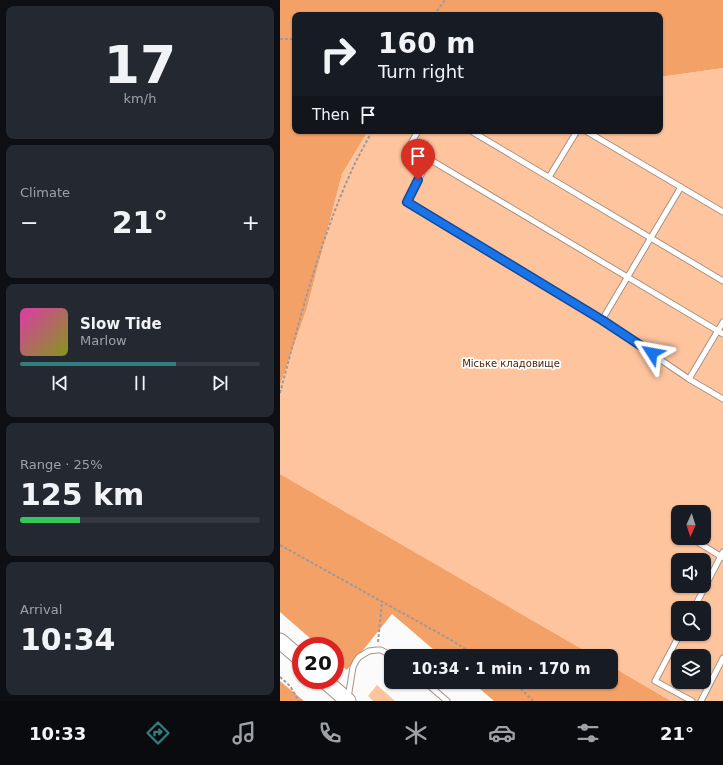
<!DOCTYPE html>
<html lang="en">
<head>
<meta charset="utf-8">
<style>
	:root { --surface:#171b24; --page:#242831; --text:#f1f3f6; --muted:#9ea1a6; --line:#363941; --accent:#337d7e }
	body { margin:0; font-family:"DejaVu Sans",sans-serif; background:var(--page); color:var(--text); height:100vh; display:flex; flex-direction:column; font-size:15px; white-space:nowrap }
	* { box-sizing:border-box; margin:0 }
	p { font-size:13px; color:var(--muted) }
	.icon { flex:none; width:22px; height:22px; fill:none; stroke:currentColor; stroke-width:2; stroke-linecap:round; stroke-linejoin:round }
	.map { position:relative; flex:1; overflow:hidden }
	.details { display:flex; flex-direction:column; gap:6px; padding:6px; background:#0d0f14; width:280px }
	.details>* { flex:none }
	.guide { position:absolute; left:12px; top:12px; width:371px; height:122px; border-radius:8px; box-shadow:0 1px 3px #0004; background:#171b24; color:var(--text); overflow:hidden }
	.needle { width:26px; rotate:183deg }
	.tools { position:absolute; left:391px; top:505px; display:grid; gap:8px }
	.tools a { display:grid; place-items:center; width:40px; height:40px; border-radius:8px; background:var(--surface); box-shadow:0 1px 3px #0004; font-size:20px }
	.speed { position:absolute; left:12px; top:637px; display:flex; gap:8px; font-size:20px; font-weight:700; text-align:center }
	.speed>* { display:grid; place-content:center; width:52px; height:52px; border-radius:50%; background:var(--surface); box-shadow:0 1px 3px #0004; line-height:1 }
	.speed .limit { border:6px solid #d22; background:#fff; color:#111 }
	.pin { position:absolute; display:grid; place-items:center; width:34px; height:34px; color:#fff; margin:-41px -17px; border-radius:50% 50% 50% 0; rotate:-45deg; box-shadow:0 0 4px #0007 }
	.pin .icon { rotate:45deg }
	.me { position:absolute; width:44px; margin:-22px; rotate:304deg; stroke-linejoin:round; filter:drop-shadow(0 0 3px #0008) }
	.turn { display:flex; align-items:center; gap:14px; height:84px; padding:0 20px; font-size:18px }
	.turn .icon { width:52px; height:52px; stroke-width:2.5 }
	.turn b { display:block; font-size:28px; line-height:34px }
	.then { display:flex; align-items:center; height:38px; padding:0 20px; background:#0003; gap:8px; font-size:15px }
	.big { font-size:30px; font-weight:800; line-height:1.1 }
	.details .tile { flex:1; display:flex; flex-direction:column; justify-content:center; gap:6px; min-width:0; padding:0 14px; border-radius:8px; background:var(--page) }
	.details .dial { align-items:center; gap:0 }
	.dial b { font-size:52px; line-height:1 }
	.song { display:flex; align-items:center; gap:12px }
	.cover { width:48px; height:48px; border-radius:6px; background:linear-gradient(135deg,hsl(320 70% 55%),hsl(70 70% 35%)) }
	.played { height:4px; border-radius:2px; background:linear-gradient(90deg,var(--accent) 65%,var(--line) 65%) }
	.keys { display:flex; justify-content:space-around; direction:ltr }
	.heat { display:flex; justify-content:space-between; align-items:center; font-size:22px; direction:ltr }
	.charge { height:6px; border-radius:3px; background:linear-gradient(90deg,#34c759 25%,var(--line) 0) }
	.trip { position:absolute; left:104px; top:649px; width:234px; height:40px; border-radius:8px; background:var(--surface); box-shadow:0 1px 3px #0004; font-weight:800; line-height:40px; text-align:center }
	.dock { display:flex; height:64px; justify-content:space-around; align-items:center; background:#090b0e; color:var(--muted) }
	.dock .icon { width:28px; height:28px }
	.dock .current { color:var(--accent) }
	.dock b { font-size:18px; color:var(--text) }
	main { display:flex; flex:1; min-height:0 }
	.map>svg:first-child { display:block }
	.green { fill:#fec49e; fill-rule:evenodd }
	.forest { fill:#f4a167 }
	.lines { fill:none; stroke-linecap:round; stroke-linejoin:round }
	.lane-casing { stroke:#a69184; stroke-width:7 }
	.secondary-casing { stroke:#a69184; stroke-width:17 }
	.path { stroke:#9f9a97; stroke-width:2; stroke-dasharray:3 2; stroke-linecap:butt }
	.lane { stroke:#fff; stroke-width:5 }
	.secondary { stroke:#fff; stroke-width:15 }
	.route-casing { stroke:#114b97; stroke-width:10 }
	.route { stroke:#1a73e8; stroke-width:7 }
	.labels { text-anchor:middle; stroke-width:3.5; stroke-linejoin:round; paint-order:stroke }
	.park-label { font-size:10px; fill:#47260e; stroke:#fff }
</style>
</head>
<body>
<main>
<section class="details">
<div class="tile dial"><b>17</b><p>km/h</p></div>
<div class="tile"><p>Climate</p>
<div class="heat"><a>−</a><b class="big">21°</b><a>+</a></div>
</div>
<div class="tile">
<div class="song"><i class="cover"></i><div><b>Slow Tide</b><p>Marlow</p></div></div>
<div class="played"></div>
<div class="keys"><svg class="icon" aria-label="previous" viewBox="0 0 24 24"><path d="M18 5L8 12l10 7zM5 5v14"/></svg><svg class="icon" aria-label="pause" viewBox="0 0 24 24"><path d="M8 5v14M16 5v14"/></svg><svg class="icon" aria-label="next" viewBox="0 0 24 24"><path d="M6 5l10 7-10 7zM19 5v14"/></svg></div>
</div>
<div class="tile"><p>Range · 25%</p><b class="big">125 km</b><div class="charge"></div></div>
<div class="tile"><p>Arrival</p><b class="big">10:34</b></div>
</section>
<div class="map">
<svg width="443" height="701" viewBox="0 0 443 701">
	<rect width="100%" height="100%" fill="#fbfbfb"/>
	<g class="green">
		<path d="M443,68V701H391L331,666V656H314L0,474V385L27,308L62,174L88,131H380V77ZM398,512H424V538H398ZM398,560H424V586H398ZM398,608H424V634H398ZM398,656H424V682H398Z"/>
		<path d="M97,685L115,701H93L88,696Z"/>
	</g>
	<g class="forest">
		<path d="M0,0H443V68L380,77V15H15V131H88L62,174L27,308L0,385Z"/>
		<path d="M0,474L314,656H161L112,614L67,670L55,660V646H39L0,612Z"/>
		<path d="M331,666L391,701H214L192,682H331Z"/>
		<path d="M0,681L24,701H0Z"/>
	</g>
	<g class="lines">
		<g class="lane-casing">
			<g id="lane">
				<path d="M138,131L129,147L443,334"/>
				<path d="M191,131L443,281"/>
				<path d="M306,131L443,212"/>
				<path d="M149,159L127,202L322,320L409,379L443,399"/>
				<path d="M269,177L297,131"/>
				<path d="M322,320L401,187"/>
				<path d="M409,379L443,322"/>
				<path d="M411,538L442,557"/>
				<path d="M414,608L443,552"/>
				<path d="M400,634L375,681L412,701"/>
				<path d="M145,682L167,701"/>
				<path d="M68,698L73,667L76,661L79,657L89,651L97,650H101L112,656"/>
				<path d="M421,701L443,658"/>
			</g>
		</g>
		<g class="secondary-casing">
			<g id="secondary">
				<path d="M0,641L21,659"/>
				<path d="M44,680L68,701"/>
			</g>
		</g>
		<g class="path">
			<path d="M154,15L165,0"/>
			<path d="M0,39H15"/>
			<path d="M0,393C20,318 39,243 71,172C77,158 85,145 92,131"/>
			<path d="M0,545L171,640L197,656"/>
			<path d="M98,642L102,602"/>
			<path d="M0,677L10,686L19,701"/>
			<path d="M233,682L240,688L253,701"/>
		</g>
		<use href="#lane" class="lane"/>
		<use href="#secondary" class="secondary"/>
	</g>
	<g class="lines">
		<g class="route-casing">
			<path id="route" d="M138,180L127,202L322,320L372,353"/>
		</g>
		<use href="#route" class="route"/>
	</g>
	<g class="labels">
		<g class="park-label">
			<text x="231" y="367">Міське кладовище</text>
		</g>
	</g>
</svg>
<div class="tools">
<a><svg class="needle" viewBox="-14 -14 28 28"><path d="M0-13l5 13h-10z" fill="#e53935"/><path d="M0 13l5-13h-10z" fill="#9ea1a6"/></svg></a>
<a><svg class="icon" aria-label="sound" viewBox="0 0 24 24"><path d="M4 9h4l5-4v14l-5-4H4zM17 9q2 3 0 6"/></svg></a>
<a><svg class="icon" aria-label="search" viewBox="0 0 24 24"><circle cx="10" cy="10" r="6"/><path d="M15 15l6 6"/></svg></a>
<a><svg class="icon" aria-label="layers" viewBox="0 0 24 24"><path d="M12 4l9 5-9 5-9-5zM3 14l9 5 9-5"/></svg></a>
</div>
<div class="speed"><div class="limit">20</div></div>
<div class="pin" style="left:138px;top:180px;background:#d93025"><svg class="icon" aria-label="arrive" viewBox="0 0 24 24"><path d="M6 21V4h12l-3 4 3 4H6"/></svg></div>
<svg class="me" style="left:372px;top:353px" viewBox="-20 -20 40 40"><path d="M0-17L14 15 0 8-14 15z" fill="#1a73e8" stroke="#fff" stroke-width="4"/></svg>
<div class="trip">10:34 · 1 min · 170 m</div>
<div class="guide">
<div class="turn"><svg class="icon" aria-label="right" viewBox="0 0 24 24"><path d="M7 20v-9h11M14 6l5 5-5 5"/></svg><div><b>160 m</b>Turn right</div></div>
<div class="then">Then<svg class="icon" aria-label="arrive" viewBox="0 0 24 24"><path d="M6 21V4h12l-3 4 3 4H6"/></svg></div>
</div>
</div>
</main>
<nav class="dock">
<b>10:33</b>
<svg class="icon current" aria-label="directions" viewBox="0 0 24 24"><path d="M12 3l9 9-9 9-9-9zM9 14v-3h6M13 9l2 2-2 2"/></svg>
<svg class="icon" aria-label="music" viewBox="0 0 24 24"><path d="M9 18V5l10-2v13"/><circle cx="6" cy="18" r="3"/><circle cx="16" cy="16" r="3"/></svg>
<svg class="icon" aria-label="phone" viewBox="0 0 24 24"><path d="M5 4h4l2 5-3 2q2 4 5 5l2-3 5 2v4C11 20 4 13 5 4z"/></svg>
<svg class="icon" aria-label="climate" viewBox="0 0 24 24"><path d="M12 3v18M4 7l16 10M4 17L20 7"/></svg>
<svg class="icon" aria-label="car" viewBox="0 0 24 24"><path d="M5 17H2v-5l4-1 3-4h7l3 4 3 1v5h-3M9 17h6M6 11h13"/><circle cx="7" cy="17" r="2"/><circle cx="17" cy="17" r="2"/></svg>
<svg class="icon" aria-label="filters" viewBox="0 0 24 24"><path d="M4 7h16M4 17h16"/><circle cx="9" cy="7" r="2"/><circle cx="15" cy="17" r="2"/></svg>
<b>21°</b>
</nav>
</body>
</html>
